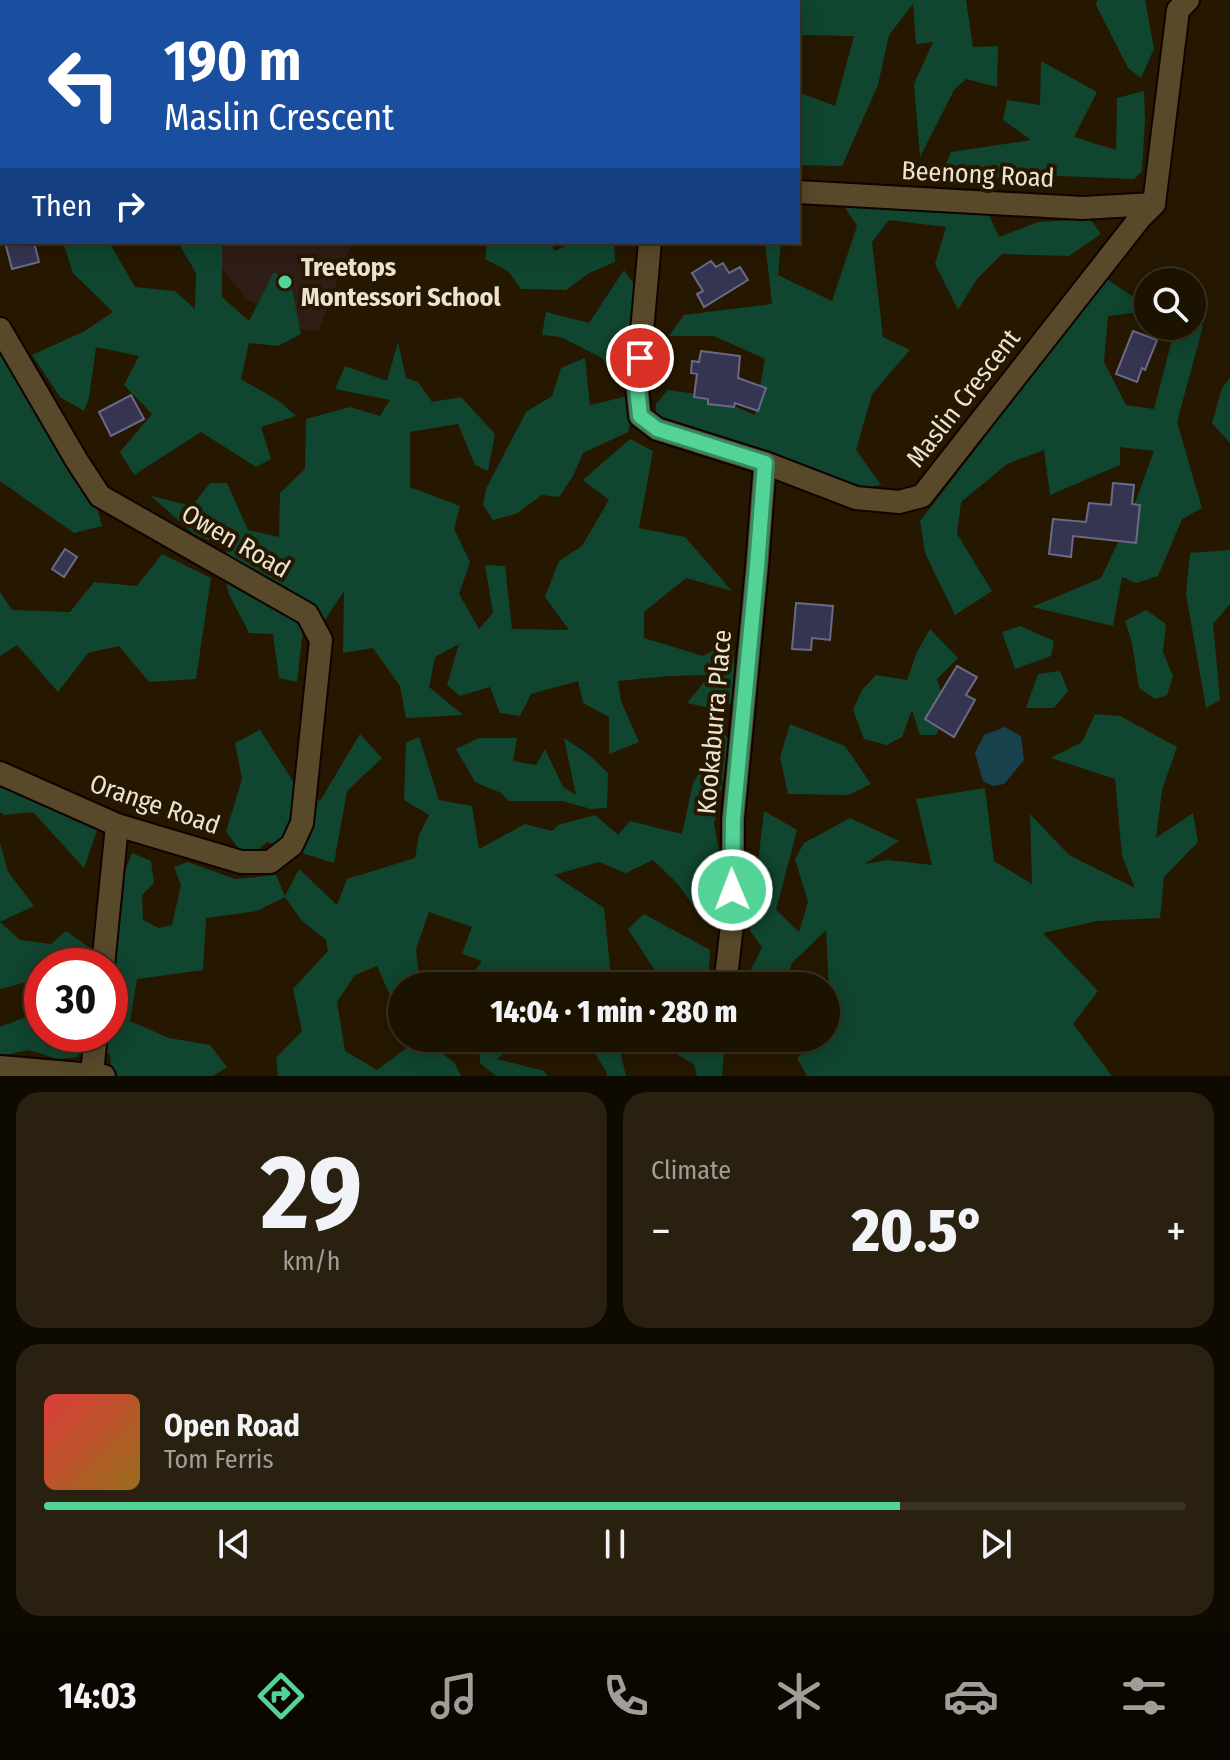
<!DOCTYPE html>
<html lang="en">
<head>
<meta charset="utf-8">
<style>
	:root { --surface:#1c1200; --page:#29200f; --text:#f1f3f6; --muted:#a09e99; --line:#3a3222; --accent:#53d396 }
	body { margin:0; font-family:"Fira Sans Condensed",sans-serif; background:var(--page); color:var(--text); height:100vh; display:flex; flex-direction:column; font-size:30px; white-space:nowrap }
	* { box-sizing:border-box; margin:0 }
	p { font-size:26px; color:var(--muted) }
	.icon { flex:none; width:44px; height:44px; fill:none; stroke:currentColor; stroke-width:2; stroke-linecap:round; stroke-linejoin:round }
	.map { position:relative; height:1076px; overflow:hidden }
	.details { display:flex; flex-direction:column; gap:16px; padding:16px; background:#0f0a00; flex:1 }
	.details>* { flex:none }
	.banner { position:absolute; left:0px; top:0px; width:800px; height:244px; box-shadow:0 4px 20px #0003,0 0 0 2px var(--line); background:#1a4fa0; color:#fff; overflow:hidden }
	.tools { position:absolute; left:1134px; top:268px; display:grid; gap:16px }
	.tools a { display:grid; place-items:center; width:72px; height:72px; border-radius:50%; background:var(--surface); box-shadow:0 4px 20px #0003,0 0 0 2px var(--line); font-size:40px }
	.speed { position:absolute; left:24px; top:948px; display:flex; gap:16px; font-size:40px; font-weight:700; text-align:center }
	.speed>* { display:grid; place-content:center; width:104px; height:104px; border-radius:50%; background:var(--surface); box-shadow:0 4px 20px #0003,0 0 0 2px var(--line); line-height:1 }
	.speed .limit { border:12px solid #d22; background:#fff; color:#111 }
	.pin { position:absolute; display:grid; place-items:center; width:68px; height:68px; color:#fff; margin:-34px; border:4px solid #fff; border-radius:50%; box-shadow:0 2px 8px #0007 }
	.me { position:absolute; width:88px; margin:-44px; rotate:359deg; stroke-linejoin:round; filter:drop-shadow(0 0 6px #0008) }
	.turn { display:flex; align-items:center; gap:28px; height:168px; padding:0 32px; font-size:36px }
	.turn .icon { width:104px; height:104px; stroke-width:2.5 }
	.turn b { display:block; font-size:56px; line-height:68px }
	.then { display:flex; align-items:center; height:76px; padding:0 32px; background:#0003; gap:16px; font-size:30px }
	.big { font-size:60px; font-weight:800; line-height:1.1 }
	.details .tile { flex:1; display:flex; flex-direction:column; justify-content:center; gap:12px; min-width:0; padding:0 28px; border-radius:24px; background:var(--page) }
	.details .dial { align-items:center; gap:0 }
	.dial b { font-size:104px; line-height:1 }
	.song { display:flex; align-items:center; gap:24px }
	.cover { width:96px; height:96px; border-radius:12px; background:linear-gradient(135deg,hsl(0 70% 55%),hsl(40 70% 35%)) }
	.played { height:8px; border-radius:4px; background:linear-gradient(90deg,var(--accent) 75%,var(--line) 75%) }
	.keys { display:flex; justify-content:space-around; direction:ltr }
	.heat { display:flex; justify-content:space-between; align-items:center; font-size:44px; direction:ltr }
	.details .tiles { flex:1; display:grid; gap:16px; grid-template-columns:1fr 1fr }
	.tile:last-child { grid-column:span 2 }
	.trip { position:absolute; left:388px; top:972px; width:452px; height:80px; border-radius:40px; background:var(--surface); box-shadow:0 4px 20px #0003,0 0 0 2px var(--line); font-weight:800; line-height:80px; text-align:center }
	.tab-bar { display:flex; height:128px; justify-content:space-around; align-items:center; background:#0b0700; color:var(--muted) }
	.tab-bar .icon { width:56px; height:56px }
	.tab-bar .current { color:var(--accent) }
	.tab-bar b { font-size:36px; color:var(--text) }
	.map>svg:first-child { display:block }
	.education { fill:#2f1d17 }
	.green { fill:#10452f }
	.water { fill:#18414e }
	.building { fill:#363551; stroke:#6a6989; stroke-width:2 }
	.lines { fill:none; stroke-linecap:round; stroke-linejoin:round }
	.minor-casing { stroke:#0f0400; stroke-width:26 }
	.minor { stroke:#59492b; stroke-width:22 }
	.route-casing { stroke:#368962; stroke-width:20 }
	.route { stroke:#53d396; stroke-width:14 }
	.poi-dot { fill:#53d396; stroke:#261800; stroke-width:3 }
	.labels { text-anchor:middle; stroke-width:8; stroke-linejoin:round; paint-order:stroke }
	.street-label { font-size:26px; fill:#ece3d2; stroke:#261800 }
	.poi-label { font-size:26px; font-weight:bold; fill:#ece3d2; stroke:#261800; text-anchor:start }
</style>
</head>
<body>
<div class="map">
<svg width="1230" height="1076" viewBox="0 0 1230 1076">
	<rect width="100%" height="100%" fill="#261800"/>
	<path class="education" d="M196,242H352L319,330L304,331L247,299L218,264Z"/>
	<g class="green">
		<path d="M749,0H966L973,47L998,46L997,87L966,79L954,90L920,157L914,84L933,42L916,44L913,4L889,35L878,85L842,166L798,165V92L835,106L854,36L798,35V2H750Z"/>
		<path d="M1097,0H1145L1154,49L1141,78L1128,68L1096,5Z"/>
		<path d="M1041,61L1097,92L1074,137L1116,150L1117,98L1144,91L1145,121L1142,171L1134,179L1034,175L1029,181L943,171L951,152L1031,140L1003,120L1007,100L1040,105Z"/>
		<path d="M840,200L938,206L961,214L985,206L999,237L1038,222L1090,219L1101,234L1069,256L1002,254L977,279L958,310L935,264L946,227L889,220L872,242L883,337L910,350L872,394L856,450L881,485L828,493L655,431L656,404L668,390L711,396L755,415L765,359L714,336H669L684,315L772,304L765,242H781L778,275L832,301L857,226Z"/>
		<path d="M63,242H109L135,287L175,291L195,309L196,273L178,242H220L222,244V297L249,321L274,272L291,283L301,334L278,346L249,343L241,379L279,401L296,416L261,427L271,459L256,467L201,432L134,475L120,452L152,414L124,385L139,356L96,347L89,398L84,411L60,397L32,355L85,331L113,312L73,273Z"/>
		<path d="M487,242H550L555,251L573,242H614L615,262L589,273L566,290L521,289L508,271L485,259Z"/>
		<path d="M624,270L636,287L627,377L614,375L602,358L561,337L542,335L546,312L589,323Z"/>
		<path d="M1098,273L1148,307V311L1108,316L1104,362L1126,405L1154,409L1175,328L1203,326L1177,422L1202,508L1182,519L1158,576L1136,583L1122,577L1113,626L1032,607L1101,578L1129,519L1154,451L1120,447V465L1050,495L1044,450L1007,464L961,502L957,534L992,591L955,615L925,553L920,521L982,441Z"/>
		<path d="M0,341L89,479L102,526L74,533L0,481Z"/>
		<path d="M398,342L406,378L418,382L432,402L461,397L495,434L488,471L475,465L458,424L410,432V487L460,506L454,529L470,562L459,594L479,629L493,613L485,565L505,566L512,629L569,630L545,597L559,561L582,546L609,500L583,480L630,439L653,451L639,528L685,537L732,591L686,578L644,612V638L703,656L733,640L736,701L715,709L687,703L710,675L668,676L618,681L621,701L639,742L609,754V717L583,703L578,681L531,694L520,716L500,713L490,687L460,696L447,685L459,644L435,657L429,687L463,715L406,718L400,686L373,648L343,653L344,591L316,633L303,630L297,682L279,678L273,634L249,633L229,594L222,568L227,548L194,534L151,496L192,506L210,483H227L248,530L279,537L280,493L305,469L306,419L350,407L380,416L390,400L335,389L345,366L387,381Z"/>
		<path d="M585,358L590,405L637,394L628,432L583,453L573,476L559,497L542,495L516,514L493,520L483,505L486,489L526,412L552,396L561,368Z"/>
		<path d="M1230,378V443L1212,423L1222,388Z"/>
		<path d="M1230,550V604L1213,624L1220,700L1206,708L1186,594L1190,553Z"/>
		<path d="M162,554L211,578L196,679L149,682L119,646L88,653L58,692L17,645L0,656V592L12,610L70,612L94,582L137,586Z"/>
		<path d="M1146,610L1166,624L1163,652L1173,676L1167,695L1155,699L1139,688L1132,643L1125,621Z"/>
		<path d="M1020,626L1054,641L1051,656L1015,669L1002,632Z"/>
		<path d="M930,629L958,658L937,679L947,710L936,735H920L912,710L902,737L887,745L864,739L853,710L862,690L876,675L907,680L917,652Z"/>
		<path d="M1060,671L1068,691L1054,708H1026L1038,674Z"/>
		<path d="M1095,714L1120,716L1177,747L1162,790L1156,838L1193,813L1198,842L1164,877L1160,918L1097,921L1043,933L1098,991L1073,1024L1112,1076H807L797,1058L821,1038H826V1034L831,1030L826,930L792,963L784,986H743L762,947L750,931L764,811L797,830L776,910L799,932L808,902L795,859L804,843L850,818L899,841L865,864L887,860L932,865L916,799L985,788L994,861L1032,884L1030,814L1069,855L1135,888L1122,856L1115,779L1051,758L1082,742Z"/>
		<path d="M790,724L845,746L871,784L848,795L788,794L780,757Z"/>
		<path d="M260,730L298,789L320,801L360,734L382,758L347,791L334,863L267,842L247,859L226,832L242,779L235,743Z"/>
		<path d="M723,732L731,743L714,823L723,874L694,907L678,884L653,860L626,873L599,862L554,875L604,908L612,986H470L467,981L482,961L462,954L472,927L429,912L416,949L420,986H402V1010L396,1009L377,966L355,975L337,1002L345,1051L377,1070L420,1038L454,1062L461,1076H278L276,1058L302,1031L293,989L328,951L326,940L301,920L285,897L257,911L206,918L203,970L137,979L130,1021L169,1038L210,1045L227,1067L213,1076H112L110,1054L92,1051L96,1034H110L111,907L132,853L151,861L154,883L142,895L143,920L159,928L172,925L181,885L174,867L188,862L235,879L276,875L285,896L299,869L337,905L347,879L415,858L419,835L429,815L404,800L406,743L419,737L439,800L472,806L479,849L525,824L552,831L558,825L595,815L618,835L630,821L682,834L693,783Z"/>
		<path d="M479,738H517L513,761L536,765L545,749L563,787L576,795L564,738L588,754L608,773L607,808L591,809L562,801H509L501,793L475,782L456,749Z"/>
		<path d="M0,775L98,828L84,868L33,812L4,815L0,812Z"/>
		<path d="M0,843L8,872L34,906L0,922L20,940L51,944L66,931L90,948L88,966H42V1034H81L78,1057L58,1059L29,1050L0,1056V1027L39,1012L27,982L0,989Z"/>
		<path d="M644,914L710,950L708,986H658L663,983L628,929Z"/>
		<path d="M482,1038H518L517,1042L497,1059L544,1071L547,1076H496L480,1063L479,1042Z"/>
		<path d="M553,1038H617L626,1076H607V1073L593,1050L548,1045Z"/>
		<path d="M648,1038H725L722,1076H697L694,1064Z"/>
	</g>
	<path class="water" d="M1005,727L1021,736L1024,760L1004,784L993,786L983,781L975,753L984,735Z"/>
	<g class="building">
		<path d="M5,242H34L39,262L12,269Z"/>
		<path d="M711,261L716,267L723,263L729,273L740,267L748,280L704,307L697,294L703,291L692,273Z"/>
		<path d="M1133,331L1157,340L1145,370L1142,368L1137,382L1116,374Z"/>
		<path d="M701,351L740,356L738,378L766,388L758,411L735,403L734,407L708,404V399L694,397L697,374L691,373L692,361L699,362Z"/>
		<path d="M131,395L144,419L111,436L99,412Z"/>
		<path d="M1113,483L1134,485L1132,504L1140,505L1136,543L1073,536L1071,557L1049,554L1053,519L1086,522L1089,503L1111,505Z"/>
		<path d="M65,549L77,557L64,577L52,569Z"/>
		<path d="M796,603L833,606L830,640L812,638L811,650L792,649Z"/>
		<path d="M957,666L977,677L966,695L975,700L954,737L925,719Z"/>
	</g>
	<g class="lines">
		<g class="minor-casing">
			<g id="minor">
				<path d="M0,38L2,39"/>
				<path d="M798,192L1082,208L1154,204"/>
				<path d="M650,242L637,387L640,416L657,429L765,463L856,498L899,502L922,496L1140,218L1154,204L1178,10L1188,0"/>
				<path d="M0,329L77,461L100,496L307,614L321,640L302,823L292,845L270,862H241L117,825L0,773"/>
				<path d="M103,966L117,825"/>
				<path d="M725,986L733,916V819L757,567L765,463"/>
				<path d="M0,1067L104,1076"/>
				<path d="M92,1074L96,1034"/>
			</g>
		</g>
		<use href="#minor" class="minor"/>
	</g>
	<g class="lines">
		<g class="route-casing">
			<path id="route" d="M640,358L637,387L640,416L657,429L765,463L757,567L733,819L732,890"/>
		</g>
		<use href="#route" class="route"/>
	</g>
	<circle class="poi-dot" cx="285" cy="282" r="8"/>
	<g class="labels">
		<g class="street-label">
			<text transform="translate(978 174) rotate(3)" y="9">Beenong Road</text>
			<text transform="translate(963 398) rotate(-52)" y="9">Maslin Crescent</text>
			<text transform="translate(236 541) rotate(30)" y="9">Owen Road</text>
			<text transform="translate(714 722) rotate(-85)" y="9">Kookaburra Place</text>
			<text transform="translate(155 804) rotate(19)" y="9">Orange Road</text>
		</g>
		<g class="poi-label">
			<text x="301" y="276">Treetops<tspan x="301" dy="30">Montessori School</tspan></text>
		</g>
	</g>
</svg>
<div class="tools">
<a><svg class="icon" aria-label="search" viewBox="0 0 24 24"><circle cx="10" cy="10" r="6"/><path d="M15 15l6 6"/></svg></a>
</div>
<div class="speed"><div class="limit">30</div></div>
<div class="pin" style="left:640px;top:358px;background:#d93025"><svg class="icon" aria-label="arrive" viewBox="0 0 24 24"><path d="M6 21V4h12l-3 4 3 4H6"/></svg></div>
<svg class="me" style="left:732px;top:890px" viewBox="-20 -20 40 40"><circle r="17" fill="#53d396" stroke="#fff" stroke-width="3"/><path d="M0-11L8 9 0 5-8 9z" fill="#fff"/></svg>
<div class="trip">14:04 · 1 min · 280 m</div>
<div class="banner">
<div class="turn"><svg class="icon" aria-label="left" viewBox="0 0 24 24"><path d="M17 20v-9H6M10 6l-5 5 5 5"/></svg><div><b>190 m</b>Maslin Crescent</div></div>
<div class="then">Then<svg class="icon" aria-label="right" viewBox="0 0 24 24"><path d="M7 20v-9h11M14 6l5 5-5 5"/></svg></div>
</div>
</div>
<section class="details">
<div class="tiles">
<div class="tile dial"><b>29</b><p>km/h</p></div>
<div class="tile"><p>Climate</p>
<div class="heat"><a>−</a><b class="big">20.5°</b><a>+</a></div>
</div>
<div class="tile">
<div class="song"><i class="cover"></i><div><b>Open Road</b><p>Tom Ferris</p></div></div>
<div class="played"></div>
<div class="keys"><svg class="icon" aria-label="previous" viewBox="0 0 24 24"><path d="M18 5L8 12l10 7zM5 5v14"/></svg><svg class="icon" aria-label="pause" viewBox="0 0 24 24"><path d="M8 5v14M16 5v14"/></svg><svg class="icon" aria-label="next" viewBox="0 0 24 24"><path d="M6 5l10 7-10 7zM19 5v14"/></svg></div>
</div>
</div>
</section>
<nav class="tab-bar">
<b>14:03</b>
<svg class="icon current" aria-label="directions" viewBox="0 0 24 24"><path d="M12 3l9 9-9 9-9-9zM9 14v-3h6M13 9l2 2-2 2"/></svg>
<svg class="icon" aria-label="music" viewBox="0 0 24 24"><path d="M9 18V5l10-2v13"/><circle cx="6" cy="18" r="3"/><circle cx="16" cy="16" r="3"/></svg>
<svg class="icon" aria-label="phone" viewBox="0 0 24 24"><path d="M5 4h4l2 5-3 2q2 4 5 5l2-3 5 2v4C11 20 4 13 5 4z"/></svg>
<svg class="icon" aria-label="climate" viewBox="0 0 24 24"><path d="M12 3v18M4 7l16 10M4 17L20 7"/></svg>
<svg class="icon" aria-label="car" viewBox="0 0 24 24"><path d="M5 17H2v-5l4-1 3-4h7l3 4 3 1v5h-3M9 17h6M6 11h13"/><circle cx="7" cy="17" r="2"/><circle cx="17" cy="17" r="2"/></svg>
<svg class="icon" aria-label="filters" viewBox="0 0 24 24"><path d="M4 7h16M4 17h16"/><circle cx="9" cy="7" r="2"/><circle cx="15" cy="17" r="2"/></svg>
</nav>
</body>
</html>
